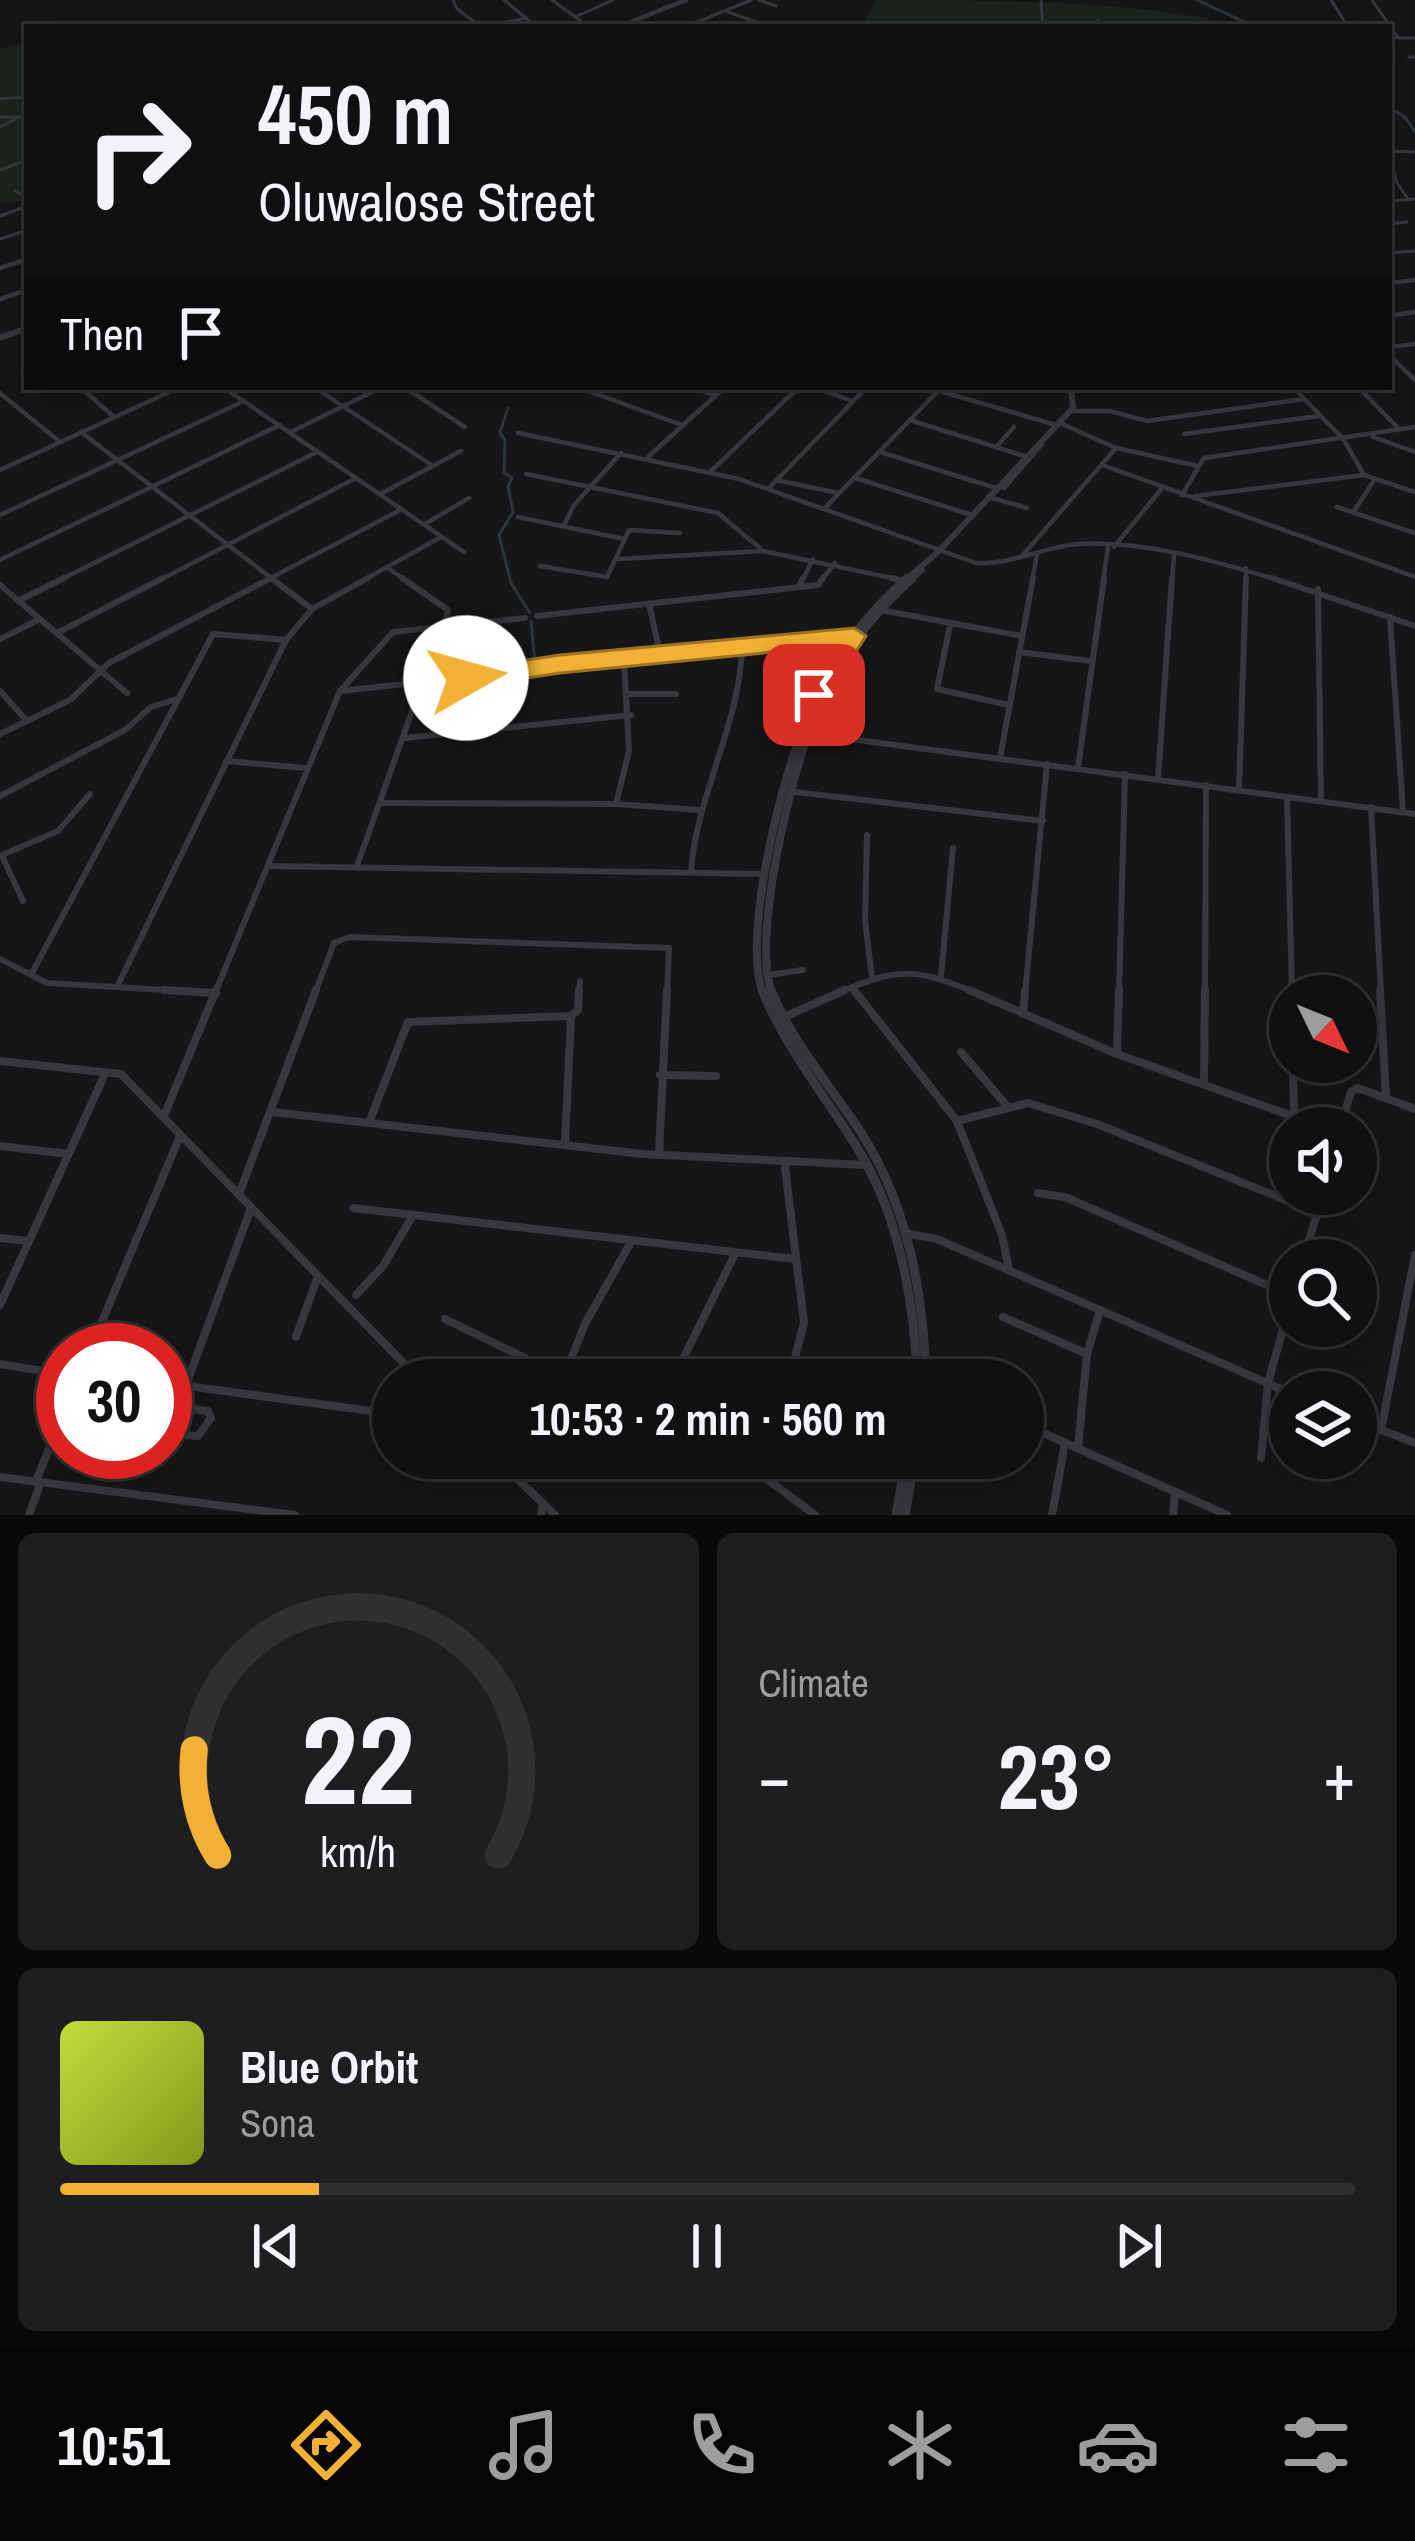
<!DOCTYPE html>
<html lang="en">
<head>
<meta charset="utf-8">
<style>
	:root { --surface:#101012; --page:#1e1e20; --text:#f1f3f6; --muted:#9c9d9f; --line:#303032; --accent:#f2b134 }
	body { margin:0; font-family:"Archivo Narrow",sans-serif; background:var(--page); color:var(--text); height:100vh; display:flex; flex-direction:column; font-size:45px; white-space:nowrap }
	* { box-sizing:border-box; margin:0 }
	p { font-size:39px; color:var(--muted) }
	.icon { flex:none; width:66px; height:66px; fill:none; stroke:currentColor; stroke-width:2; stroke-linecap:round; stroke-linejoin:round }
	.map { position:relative; height:1515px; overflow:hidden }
	.details { display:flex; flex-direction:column; gap:18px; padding:18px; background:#09090a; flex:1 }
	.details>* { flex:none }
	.banner { position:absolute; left:24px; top:24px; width:1368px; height:366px; border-radius:0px; box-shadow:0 6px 30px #0003,0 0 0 3px var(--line); background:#101012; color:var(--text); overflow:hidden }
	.needle { width:78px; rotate:133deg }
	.tools { position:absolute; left:1269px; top:975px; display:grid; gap:24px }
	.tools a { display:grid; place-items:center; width:108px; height:108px; border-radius:50%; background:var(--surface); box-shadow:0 6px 30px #0003,0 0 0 3px var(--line); font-size:60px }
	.speed { position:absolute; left:36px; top:1323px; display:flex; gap:24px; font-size:60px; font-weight:700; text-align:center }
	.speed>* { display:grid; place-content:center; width:156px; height:156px; border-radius:50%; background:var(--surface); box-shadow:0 6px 30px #0003,0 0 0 3px var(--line); line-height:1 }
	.speed .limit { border:18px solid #d22; background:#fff; color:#111 }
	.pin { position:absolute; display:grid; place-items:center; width:102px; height:102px; color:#fff; margin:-51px; border-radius:24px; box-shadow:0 6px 18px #0006 }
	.me { position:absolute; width:132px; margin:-66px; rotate:83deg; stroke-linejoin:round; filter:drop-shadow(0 0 9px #0008) }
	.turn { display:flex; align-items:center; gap:42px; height:252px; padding:0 36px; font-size:54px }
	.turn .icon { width:156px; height:156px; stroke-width:2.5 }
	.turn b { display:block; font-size:84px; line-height:102px }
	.then { display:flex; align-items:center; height:114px; padding:0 36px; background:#0003; gap:24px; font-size:45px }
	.big { font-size:90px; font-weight:700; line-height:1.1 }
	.details .widget { flex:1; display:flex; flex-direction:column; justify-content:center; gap:18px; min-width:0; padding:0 42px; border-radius:18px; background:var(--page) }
	.details .dial { align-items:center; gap:0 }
	.dial svg { height:312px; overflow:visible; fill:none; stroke:var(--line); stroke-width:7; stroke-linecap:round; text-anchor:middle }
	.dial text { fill:var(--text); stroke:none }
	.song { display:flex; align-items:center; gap:36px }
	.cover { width:144px; height:144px; border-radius:18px; background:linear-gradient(135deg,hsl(70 70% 55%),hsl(70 70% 35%)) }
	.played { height:12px; border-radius:6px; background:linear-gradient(90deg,var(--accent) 20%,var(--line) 20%) }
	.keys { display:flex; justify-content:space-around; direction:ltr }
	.heat { display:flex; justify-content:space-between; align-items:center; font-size:66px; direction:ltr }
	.details .tiles { flex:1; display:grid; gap:18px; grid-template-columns:1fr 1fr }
	.widget:last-child { grid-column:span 2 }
	.trip { position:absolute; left:372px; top:1359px; width:672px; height:120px; border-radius:60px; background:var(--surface); box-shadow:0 6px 30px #0003,0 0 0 3px var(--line); font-weight:700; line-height:120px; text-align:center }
	.dock { display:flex; height:192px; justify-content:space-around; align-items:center; background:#060607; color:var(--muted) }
	.dock .icon { width:84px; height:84px }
	.dock .selected { color:var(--accent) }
	.dock b { font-size:54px; color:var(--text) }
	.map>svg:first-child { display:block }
	.green { fill:#1c231d }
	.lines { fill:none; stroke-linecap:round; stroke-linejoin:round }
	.stream { stroke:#2c353c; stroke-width:3 }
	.minor-far3 { stroke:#37383d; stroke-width:3 }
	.minor-far2 { stroke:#37383d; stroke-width:4.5 }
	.minor-far1 { stroke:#37383d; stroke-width:6 }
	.minor { stroke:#37383d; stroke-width:8 }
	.tertiary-far3 { stroke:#37383d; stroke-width:4.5 }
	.tertiary-far2 { stroke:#37383d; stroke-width:6 }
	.tertiary-far1 { stroke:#37383d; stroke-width:8 }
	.tertiary { stroke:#37383d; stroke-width:9 }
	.route { fill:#f2b134; stroke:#9d7322; stroke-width:3 }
</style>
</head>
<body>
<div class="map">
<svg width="1415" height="1515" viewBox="0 0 1415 1515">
	<rect width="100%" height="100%" fill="#161618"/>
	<g class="green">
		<path d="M877,0C967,0 1161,0 1236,27H861Z"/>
		<path d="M27,42V201L0,203V49Z"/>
	</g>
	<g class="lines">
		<g class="stream">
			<path d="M1197,0L1255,27"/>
			<path d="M1389,107L1406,118L1415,132"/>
			<path d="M508,408L500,432L505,441L504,473L512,478L508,486L513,512L499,535L511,583L530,613"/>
			<path d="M531,621L535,664"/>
		</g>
		<g class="minor-far3">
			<path d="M453,0L457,9L482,27"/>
			<path d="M504,0L537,27"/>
			<path d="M552,0L589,27"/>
			<path d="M759,0L776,6"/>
			<path d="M1041,0L1043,27"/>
			<path d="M1331,0L1348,27"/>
			<path d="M1372,0L1398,38"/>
			<path d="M728,12L770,27"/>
			<path d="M575,17L613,0"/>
			<path d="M1098,20V27"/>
			<path d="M482,27L526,18"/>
			<path d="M685,27L751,0"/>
			<path d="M1389,38H1415"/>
			<path d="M1409,57H1415"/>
			<path d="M0,99L27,97"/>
			<path d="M0,117H27"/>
			<path d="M0,127L17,118"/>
			<path d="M1389,151L1415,152"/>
			<path d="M1389,154L1397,183L1409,200"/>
			<path d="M0,170L27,160"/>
			<path d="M15,191L27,198"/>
			<path d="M1389,201L1415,199"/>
			<path d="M0,216L27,206"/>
			<path d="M1389,224L1407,222"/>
			<path d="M0,239L27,230"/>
			<path d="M1389,253L1415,251"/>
		</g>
		<g class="minor-far2">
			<path d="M0,268L27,259"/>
			<path d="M1389,283L1415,280"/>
			<path d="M0,299L27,290"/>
			<path d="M1389,316L1415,312"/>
			<path d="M1389,347L1415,344"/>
			<path d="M1389,355L1415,380"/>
			<path d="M80,387L114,417"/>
			<path d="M223,387L464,552"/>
			<path d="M314,387L433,466"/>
			<path d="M404,387L465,427"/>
			<path d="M577,387L682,425"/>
			<path d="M692,387L715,395"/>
			<path d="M813,387L852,401"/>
			<path d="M926,387L1056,425"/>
			<path d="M1070,387H1138"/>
			<path d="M1293,387L1344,440L1364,475"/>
			<path d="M1358,387L1400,430"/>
			<path d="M0,393L60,442"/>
			<path d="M1071,411H1110L1147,421L1304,399"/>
			<path d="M910,420L1024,456"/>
			<path d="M1060,423L1116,448L1198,466"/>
			<path d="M81,432L275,581"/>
			<path d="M291,432L382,387"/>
			<path d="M518,433L739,479L976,563C1012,565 1042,547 1078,544C1145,540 1218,562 1282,581"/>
			<path d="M1184,434L1319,416"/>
			<path d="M1373,437L1415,452"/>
			<path d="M997,446L1014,427"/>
			<path d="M880,452L996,488"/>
			<path d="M648,457L725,387"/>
			<path d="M1105,466L1415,577"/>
			<path d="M0,470L180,387"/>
			<path d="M710,472L799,387"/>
			<path d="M526,474L718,513L761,549"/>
			<path d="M855,478L972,515"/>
			<path d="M776,480L838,493"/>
			<path d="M769,488L867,387"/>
			<path d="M380,494L461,451"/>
			<path d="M1182,495L1204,458L1415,427"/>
			<path d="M1195,496L1364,475L1415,492"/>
			<path d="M988,497L1027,508"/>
			<path d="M1337,507L1415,533"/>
			<path d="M824,509L938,391"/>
			<path d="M1354,511L1375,479"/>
			<path d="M0,515L244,401"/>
			<path d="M518,517L624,539"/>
			<path d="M425,524L469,498"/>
			<path d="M564,525L574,505L621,453"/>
			<path d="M1114,547L1163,487"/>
			<path d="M1021,557L1116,448"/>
			<path d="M618,559L763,551L901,580"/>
			<path d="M0,560L280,425"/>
			<path d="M540,566L607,577L629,530L680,533"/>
			<path d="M388,568L406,581"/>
			<path d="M58,581L317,452"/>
			<path d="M158,581L356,478"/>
			<path d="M265,581L402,509"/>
			<path d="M362,581L441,537"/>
			<path d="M802,581L813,559"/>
			<path d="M821,581L835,563"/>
			<path d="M1032,581L1037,555"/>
			<path d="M1103,581L1108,547"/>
			<path d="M1172,581L1174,556"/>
			<path d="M1246,581V568"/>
		</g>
		<g class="minor-far1">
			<path d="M271,578L312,609"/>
			<path d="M402,578L448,610L444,626"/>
			<path d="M891,578L901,580"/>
			<path d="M1272,578L1415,626"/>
			<path d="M0,585L127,693"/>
			<path d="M799,586L803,578"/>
			<path d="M1318,589L1321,801"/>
			<path d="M18,601L64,578"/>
			<path d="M649,604L660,653"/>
			<path d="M880,610L1022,636"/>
			<path d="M537,616L818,585L823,578"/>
			<path d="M1390,617L1403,811"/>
			<path d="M950,625L937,689L1009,705"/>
			<path d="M57,633L163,578"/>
			<path d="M0,639L38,620"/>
			<path d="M1019,652L1091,661"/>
			<path d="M0,691L27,721"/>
			<path d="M340,691L854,636"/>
			<path d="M628,694H676"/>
			<path d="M0,734L70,700L109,663L271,578"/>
			<path d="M812,734L1415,814"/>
			<path d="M405,738L631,715"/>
			<path d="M1000,758L1033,578"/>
			<path d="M226,761L306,768"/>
			<path d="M1078,768L1104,578"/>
			<path d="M1158,778L1172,578"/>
			<path d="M1239,790L1246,578"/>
			<path d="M795,792L1043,821"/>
			<path d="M0,796L125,730L151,707L177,699"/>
			<path d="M1287,797L1292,993"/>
			<path d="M380,803L616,804L700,810"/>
			<path d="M616,804L629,751L624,661"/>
			<path d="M1371,807L1381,993"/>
			<path d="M867,835L865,920L872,978"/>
			<path d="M2,855L58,831L90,794"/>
			<path d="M2,856L23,901"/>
			<path d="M269,866L763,874"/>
			<path d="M357,866L422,683"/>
			<path d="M691,871C697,793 740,725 742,647"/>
			<path d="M0,959L47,983L215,993"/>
			<path d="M31,975L213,634L286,640"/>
			<path d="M769,975L803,970"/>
			<path d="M941,976L953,848"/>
			<path d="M117,987L286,640L312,609L368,578"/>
			<path d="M853,988L857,993"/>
			<path d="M215,993L340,691L393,632L525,618"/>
			<path d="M315,993L334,943L350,937L669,948L667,993"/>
			<path d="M579,993L580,981"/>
			<path d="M838,993C897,967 918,968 976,993"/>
			<path d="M1025,993L1047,764"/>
			<path d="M1119,993L1125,774"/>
			<path d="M1205,993L1206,785"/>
		</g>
		<g class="minor">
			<path d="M164,990L216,993"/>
			<path d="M854,990L957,1121L1002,1235L1009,1269"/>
			<path d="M969,990L1117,1054L1326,1128"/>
			<path d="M1292,990V996"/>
			<path d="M1380,990L1386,1097"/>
			<path d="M1023,1014L1025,990"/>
			<path d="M782,1018L845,990"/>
			<path d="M961,1052L1007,1106"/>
			<path d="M1117,1052L1119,990"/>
			<path d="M0,1061L121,1074L420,1380"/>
			<path d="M1293,1062L1294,1118"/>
			<path d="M660,1075L716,1076"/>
			<path d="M1204,1081L1205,990"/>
			<path d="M273,1112L643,1154L866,1165"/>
			<path d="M164,1116L216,990"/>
			<path d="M370,1120L408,1022L571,1016"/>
			<path d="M957,1121L1028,1103L1097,1124L1318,1213"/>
			<path d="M1340,1128L1351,1092L1358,1088L1415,1109"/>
			<path d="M565,1144L571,1016L578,1010L579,990"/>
			<path d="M0,1146L68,1154"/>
			<path d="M659,1155L667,990"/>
			<path d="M785,1167L804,1323L789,1380"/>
			<path d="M1038,1193L1065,1197L1290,1295"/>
			<path d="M239,1194L316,990"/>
			<path d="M353,1208L795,1259"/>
			<path d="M905,1233L937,1239L1290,1393"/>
			<path d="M0,1238L29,1241"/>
			<path d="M1303,1260L1323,1194"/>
			<path d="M356,1295L383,1266L412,1217"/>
			<path d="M0,1305L105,1074"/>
			<path d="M1003,1317L1087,1354"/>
			<path d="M445,1319L570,1380"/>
			<path d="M296,1337L318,1276"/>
			<path d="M90,1350L180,1136"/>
			<path d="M681,1363L735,1254"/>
			<path d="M0,1364L63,1374"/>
			<path d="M564,1376L586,1322L631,1242"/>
			<path d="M165,1383L393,1414"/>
			<path d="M186,1385L251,1208"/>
			<path d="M165,1416L178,1384"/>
			<path d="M1356,1420L1415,1443"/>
			<path d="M1023,1424L1227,1515"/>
			<path d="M1381,1430L1415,1255"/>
			<path d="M165,1434L198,1436L211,1418L208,1411L169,1406"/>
			<path d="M1078,1448L1087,1354L1100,1310"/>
			<path d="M496,1458L555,1515"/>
			<path d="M720,1458L767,1479L815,1515"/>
			<path d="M1261,1458L1268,1383L1290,1304"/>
			<path d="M0,1477L295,1515"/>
			<path d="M767,1478L772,1458"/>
			<path d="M36,1481L63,1415"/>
			<path d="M29,1515L41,1482"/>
			<path d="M541,1515L543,1503"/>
			<path d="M1052,1515L1065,1443"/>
			<path d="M1173,1515L1175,1494"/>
		</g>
		<path class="tertiary-far3" d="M618,27L686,0"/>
		<g class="tertiary-far2">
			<path d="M0,338L27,328"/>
			<path d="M1004,487L1041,444"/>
			<path d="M904,581L938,552L1073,408L1071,387"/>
			<path d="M909,581L922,570"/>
		</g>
		<g class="tertiary-far1">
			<path d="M763,993C739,932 791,734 825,678C848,639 873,607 907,578"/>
			<path d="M772,993C749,934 799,735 831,678C852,641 881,607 913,578"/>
		</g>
		<g class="tertiary">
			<path d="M762,990C785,1047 825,1096 858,1149C899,1216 915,1303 917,1380"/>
			<path d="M771,990C792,1042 829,1084 860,1131C908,1205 924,1294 926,1380"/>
			<path d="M896,1515L906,1458"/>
			<path d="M905,1515L915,1458"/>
		</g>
	</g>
	<path class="route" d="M854,628L866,636L824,701L814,704L801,695L834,646L560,673L466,687L453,678L466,669L560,655Z"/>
</svg>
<div class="tools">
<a><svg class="needle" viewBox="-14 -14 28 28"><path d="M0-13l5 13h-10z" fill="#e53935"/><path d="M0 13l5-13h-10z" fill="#9c9d9f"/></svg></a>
<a><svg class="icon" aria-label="sound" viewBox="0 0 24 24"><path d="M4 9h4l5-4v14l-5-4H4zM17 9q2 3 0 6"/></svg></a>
<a><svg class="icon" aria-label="search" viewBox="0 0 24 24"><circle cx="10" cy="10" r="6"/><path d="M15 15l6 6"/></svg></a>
<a><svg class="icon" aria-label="layers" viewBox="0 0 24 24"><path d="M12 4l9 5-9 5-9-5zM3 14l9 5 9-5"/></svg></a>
</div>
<div class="speed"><div class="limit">30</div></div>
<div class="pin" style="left:814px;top:695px;background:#d93025"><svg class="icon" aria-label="arrive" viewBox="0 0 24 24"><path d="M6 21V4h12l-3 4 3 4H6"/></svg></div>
<svg class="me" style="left:466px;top:678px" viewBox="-20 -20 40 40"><circle r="19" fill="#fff"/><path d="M0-13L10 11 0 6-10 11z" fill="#f2b134"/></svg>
<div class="trip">10:53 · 2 min · 560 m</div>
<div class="banner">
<div class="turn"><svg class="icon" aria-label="right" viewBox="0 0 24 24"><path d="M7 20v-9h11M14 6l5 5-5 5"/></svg><div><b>450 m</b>Oluwalose Street</div></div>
<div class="then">Then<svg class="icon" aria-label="arrive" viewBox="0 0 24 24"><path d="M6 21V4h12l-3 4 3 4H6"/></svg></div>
</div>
</div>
<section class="details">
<div class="tiles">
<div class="widget dial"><svg viewBox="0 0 100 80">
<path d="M14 69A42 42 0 1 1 86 69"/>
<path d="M14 69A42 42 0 0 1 8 42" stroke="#f2b134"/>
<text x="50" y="56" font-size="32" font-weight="700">22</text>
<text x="50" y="72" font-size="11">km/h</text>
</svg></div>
<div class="widget"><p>Climate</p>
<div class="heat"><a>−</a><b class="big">23°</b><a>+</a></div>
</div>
<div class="widget">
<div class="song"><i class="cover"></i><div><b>Blue Orbit</b><p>Sona</p></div></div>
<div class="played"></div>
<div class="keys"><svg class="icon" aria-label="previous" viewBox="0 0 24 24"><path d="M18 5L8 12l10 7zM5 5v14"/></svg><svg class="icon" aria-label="pause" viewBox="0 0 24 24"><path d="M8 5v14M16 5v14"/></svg><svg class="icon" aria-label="next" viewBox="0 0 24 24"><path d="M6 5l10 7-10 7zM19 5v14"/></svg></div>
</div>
</div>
</section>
<nav class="dock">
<b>10:51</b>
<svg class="icon selected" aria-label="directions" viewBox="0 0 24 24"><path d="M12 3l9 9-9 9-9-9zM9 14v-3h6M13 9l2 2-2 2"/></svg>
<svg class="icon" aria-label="music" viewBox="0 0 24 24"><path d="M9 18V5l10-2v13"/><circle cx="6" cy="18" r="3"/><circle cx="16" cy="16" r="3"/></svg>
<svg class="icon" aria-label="phone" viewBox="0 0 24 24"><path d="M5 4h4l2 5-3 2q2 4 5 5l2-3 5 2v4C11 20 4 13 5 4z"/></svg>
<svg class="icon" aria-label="climate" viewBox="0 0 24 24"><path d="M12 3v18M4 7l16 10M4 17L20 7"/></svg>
<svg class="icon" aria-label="car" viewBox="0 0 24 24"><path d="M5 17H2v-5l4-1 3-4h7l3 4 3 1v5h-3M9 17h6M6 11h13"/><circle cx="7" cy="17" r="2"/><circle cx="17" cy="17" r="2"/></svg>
<svg class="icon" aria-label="filters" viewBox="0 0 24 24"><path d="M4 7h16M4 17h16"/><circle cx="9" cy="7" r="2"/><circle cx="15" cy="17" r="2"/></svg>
</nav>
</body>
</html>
